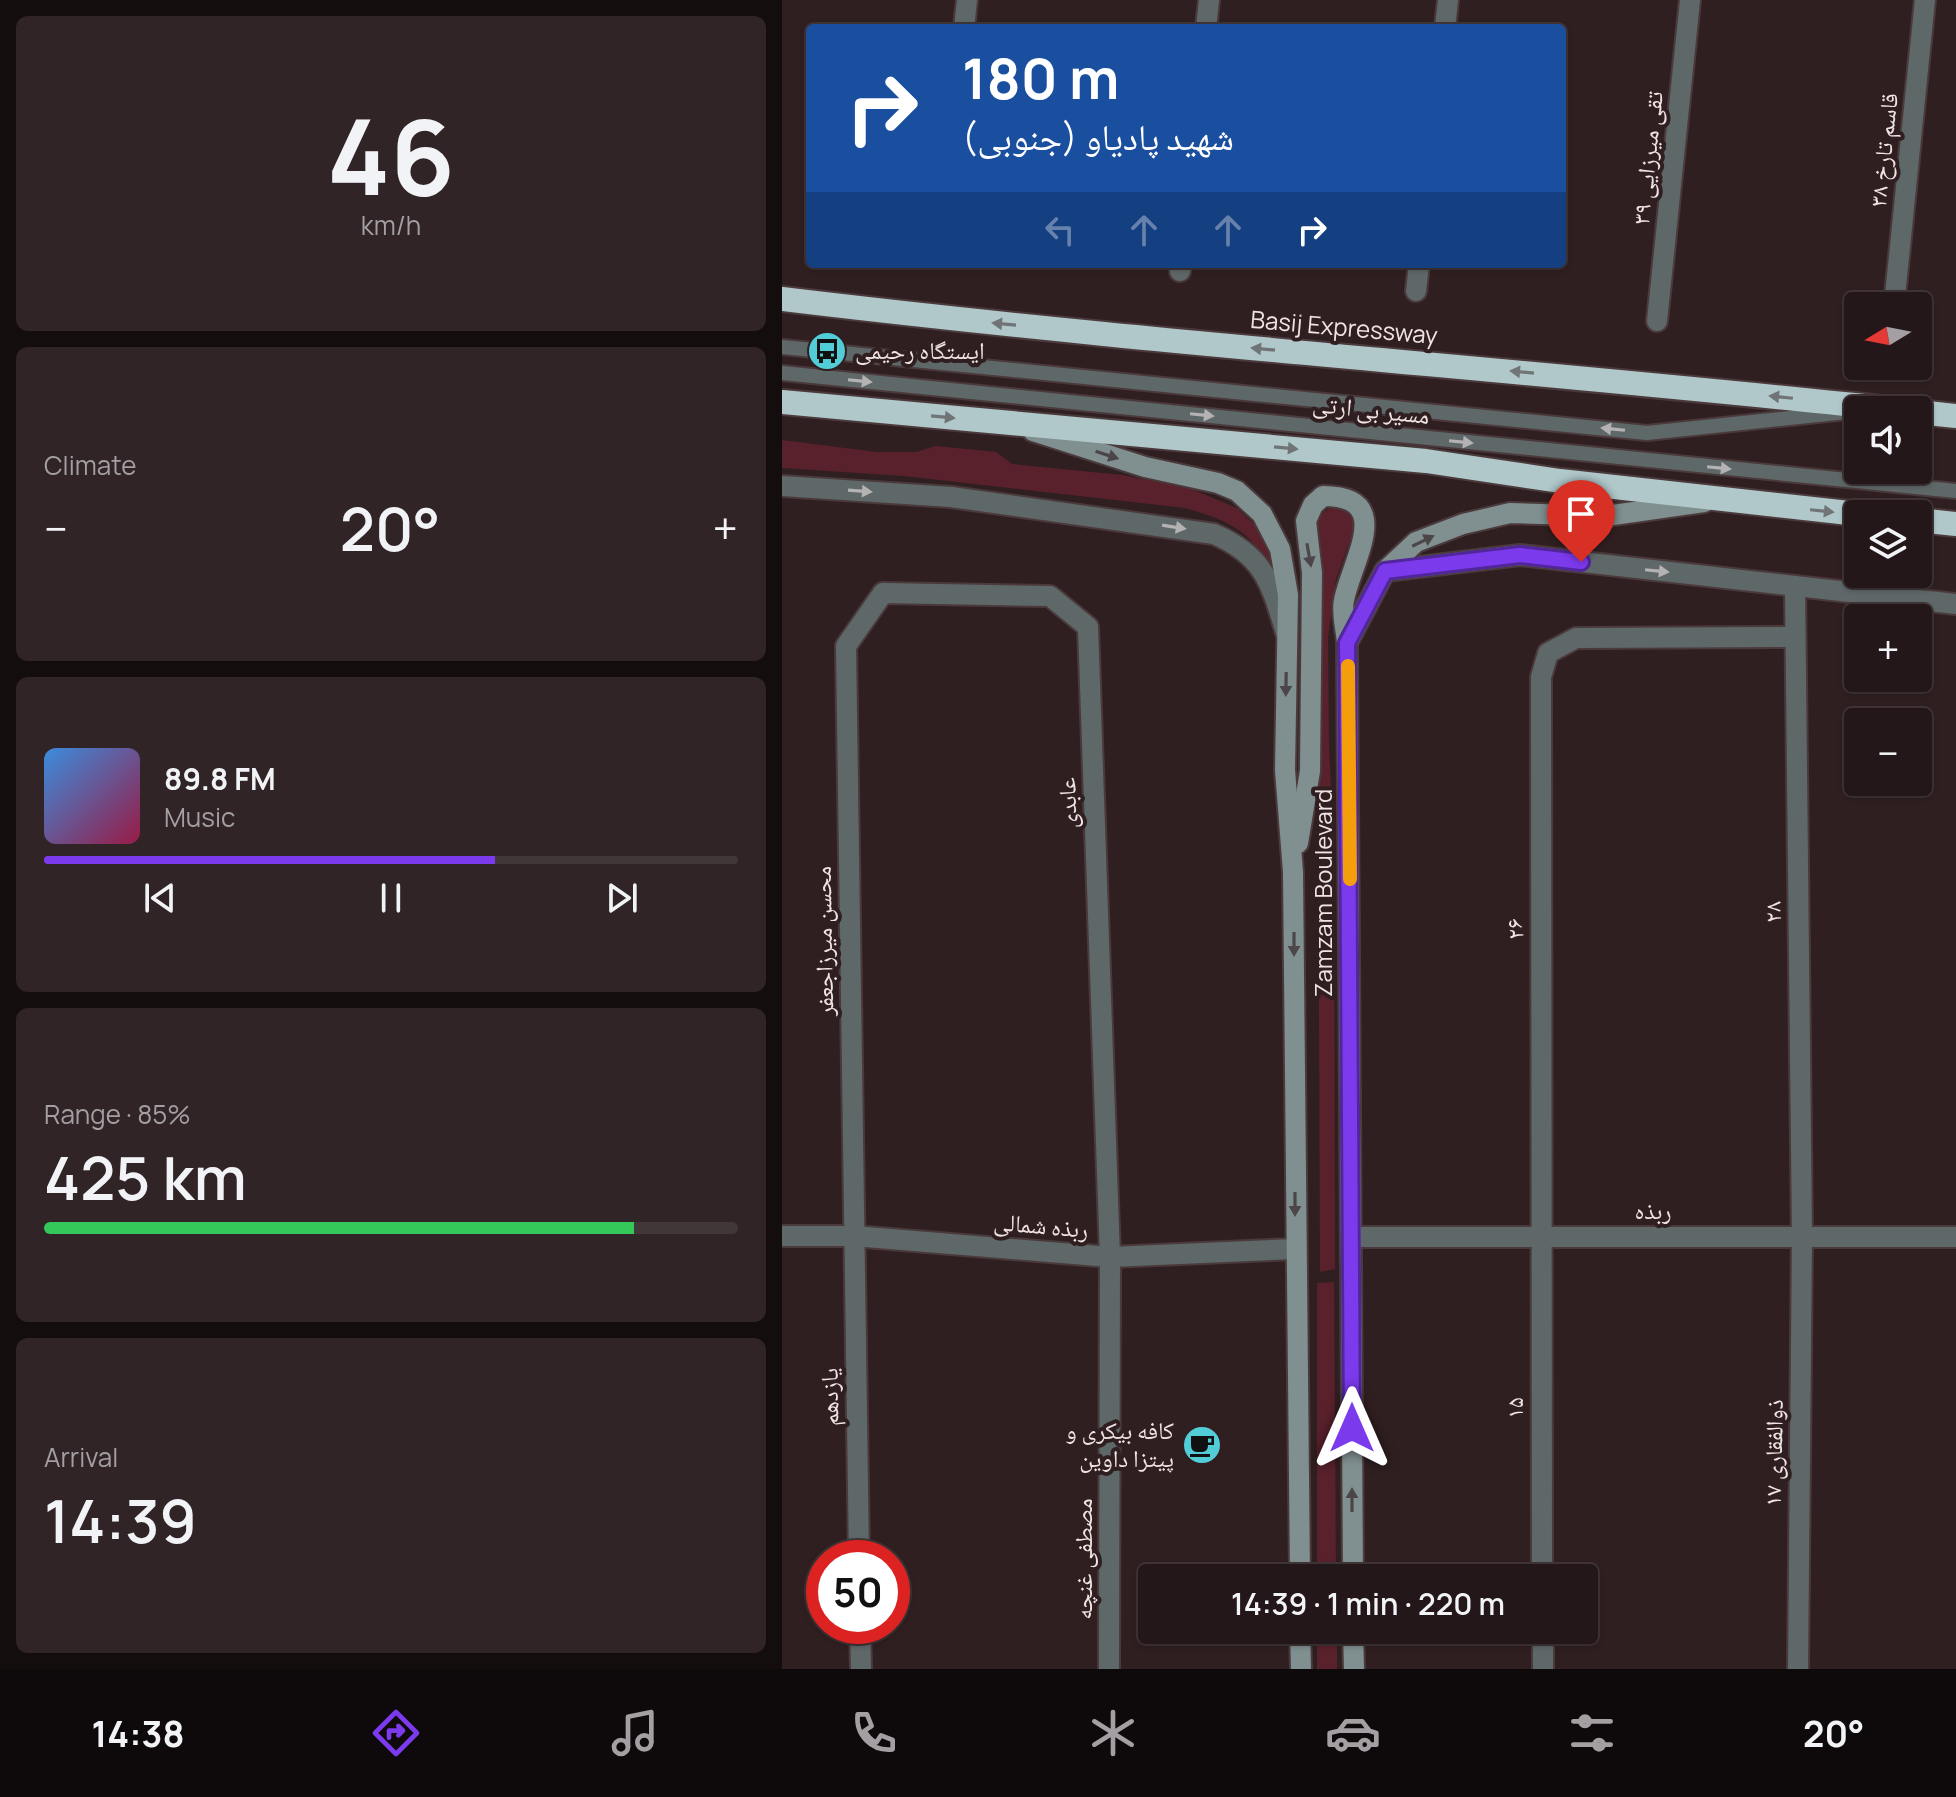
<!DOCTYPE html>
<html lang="en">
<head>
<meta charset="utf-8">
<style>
	:root { --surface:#241719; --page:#302426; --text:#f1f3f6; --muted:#a39fa2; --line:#413638; --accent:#7c3aed }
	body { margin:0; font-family:Manrope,"Noto Naskh Arabic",sans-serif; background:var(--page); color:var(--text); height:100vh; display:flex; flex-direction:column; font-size:30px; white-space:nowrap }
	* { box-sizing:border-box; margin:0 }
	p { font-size:26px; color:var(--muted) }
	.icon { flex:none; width:44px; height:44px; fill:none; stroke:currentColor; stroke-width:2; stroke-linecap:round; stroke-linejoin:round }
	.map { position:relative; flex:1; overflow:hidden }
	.drawer { display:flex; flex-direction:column; gap:16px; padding:16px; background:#140d0e; width:782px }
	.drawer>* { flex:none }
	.hud { position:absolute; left:24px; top:24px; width:760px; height:244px; border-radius:8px; box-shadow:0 2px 6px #0004,0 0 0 2px var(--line); background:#1a4fa0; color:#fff; overflow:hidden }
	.needle { width:52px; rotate:260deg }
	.fabs { position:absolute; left:1062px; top:292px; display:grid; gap:16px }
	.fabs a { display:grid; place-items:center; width:88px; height:88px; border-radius:8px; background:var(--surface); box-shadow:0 2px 6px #0004,0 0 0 2px var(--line); font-size:40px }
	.speed { position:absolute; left:24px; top:1540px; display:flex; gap:16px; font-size:40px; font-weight:700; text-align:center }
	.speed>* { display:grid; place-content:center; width:104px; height:104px; border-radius:50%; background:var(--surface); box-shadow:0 2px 6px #0004,0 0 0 2px var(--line); line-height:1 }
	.speed .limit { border:12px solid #d22; background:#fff; color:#111 }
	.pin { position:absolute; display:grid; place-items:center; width:68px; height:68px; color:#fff; margin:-82px -34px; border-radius:50% 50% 50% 0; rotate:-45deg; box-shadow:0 0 8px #0007 }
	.pin .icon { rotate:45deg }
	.me { position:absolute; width:88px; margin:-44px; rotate:0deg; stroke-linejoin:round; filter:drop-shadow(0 0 6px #0008) }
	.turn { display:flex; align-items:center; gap:28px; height:168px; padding:0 24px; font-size:36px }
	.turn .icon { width:104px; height:104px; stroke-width:2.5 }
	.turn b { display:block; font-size:56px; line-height:68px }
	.lanes { display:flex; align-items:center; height:76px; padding:0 24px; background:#0003; justify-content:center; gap:40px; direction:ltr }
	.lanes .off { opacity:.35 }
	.big { font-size:60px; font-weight:600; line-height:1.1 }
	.drawer .tile { flex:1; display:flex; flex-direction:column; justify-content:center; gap:12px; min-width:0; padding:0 28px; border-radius:12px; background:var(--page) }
	.drawer .dial { align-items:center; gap:0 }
	.dial b { font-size:104px; line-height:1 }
	.song { display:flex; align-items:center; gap:24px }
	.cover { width:96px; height:96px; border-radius:12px; background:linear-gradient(135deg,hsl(210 70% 55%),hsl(340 70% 35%)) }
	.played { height:8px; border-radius:4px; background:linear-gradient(90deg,var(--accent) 65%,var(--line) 65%) }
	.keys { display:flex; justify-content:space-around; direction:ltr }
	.heat { display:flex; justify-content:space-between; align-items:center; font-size:44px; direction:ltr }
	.charge { height:12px; border-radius:6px; background:linear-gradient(90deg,#34c759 85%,var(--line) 0) }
	.trip { position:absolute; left:356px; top:1564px; width:460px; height:80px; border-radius:8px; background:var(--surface); box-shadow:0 2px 6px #0004,0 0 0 2px var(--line); font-weight:600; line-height:80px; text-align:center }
	.menu { display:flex; height:128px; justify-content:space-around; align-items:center; background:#0e090a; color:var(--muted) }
	.menu .icon { width:56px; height:56px }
	.menu .active { color:var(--accent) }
	.menu b { font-size:36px; color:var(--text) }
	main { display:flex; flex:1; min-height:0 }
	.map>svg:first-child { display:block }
	.green { fill:#59212c }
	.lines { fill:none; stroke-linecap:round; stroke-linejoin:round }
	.lane-casing { stroke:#4b3a3c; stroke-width:18 }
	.street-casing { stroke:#4b3a3c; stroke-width:24 }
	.secondary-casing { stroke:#4b3a3c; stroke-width:24 }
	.highway-casing { stroke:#4b3a3c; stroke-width:28 }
	.lane { stroke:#5f6869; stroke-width:14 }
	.street { stroke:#5f6869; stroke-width:20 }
	.secondary { stroke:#808f90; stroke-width:20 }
	.highway { stroke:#b0c8ca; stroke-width:24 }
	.oneway { fill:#707476 }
	.oneway2 { fill:#b5b2b3 }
	.oneway3 { fill:#4c4648 }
	.route-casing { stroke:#51269a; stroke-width:20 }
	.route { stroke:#7c3aed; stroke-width:14 }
	.slow { stroke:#f59e0b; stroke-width:14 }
	.labels { text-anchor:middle; stroke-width:8; stroke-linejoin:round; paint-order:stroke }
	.street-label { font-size:24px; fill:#efe3e4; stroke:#301f21 }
	.poi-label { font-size:24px; fill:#efe3e4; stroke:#301f21; text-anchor:start }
</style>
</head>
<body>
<main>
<section class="drawer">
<div class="tile dial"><b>46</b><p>km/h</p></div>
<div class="tile"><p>Climate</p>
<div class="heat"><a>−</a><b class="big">20°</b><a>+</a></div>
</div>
<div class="tile">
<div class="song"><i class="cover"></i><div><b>89.8 FM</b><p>Music</p></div></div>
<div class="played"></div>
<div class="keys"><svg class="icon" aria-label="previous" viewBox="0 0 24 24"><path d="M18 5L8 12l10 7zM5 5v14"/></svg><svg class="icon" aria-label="pause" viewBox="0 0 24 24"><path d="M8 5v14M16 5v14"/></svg><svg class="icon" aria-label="next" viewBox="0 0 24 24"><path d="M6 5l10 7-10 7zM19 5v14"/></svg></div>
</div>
<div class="tile"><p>Range · 85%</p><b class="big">425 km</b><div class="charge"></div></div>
<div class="tile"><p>Arrival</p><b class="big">14:39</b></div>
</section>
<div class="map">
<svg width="1174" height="1669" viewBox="0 0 1174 1669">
	<rect width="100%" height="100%" fill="#301f21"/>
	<g class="green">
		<path d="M0,440L95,452H134L154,446L214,452L230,464L340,475L407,488L455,508L473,525L483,538L490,555L495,582C473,534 453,522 403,508L122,476L0,468Z"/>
		<path d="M552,504C564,507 571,513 574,524L554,579L546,638L547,745L552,852L553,1269L538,1272L536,774L540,575L534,524L538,516Z"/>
		<path d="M552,1282L554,1578H535V1283Z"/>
		<rect x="535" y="1630" width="20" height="39"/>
	</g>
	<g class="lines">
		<g class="lane-casing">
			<g id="lane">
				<path d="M0,347L865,433L1064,412"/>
				<path d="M0,373L1174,491"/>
			</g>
		</g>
		<g class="street-casing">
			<g id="street">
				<path d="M182,28L185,0"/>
				<path d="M424,28L427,0"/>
				<path d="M663,28L666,0"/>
				<path d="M398,271L399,264"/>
				<path d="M634,291L637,264"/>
				<path d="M1112,306L1143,0"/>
				<path d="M875,321L908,0"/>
				<path d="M0,486L169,497L432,534C483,556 489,584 504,633"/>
				<path d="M603,571L738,555L1174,604"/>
				<path d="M1013,586L1020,1237L1016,1669"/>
				<path d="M0,1236H72L328,1257L513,1249"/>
				<path d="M569,1237H1174"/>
				<path d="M77,1558L64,646L101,593L268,596L306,627L328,1257L327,1669"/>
				<path d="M760,1578L759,677L766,653L794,638L1013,637"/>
				<path d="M78,1626L79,1669"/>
				<path d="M761,1630V1669"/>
			</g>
		</g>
		<g class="secondary-casing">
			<g id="secondary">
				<path d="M251,431L363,467L436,483L455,491L480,514L498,549L506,595L503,770L511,872L518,1578"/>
				<path d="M516,843L528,771L530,573L524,521L531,505L541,496C614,496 570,560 562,600C559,613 564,629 565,643"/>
				<path d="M571,1578L565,643L603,571L634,542L681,524L728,513L824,516L922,502"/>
				<path d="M518,1630L519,1669"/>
				<path d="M571,1630L572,1669"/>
			</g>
		</g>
		<g class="highway-casing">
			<g id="highway">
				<path d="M0,299C372,344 747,370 1120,410"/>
				<path d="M0,402L644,461L778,481L1076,514"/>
				<path d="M1136,412L1174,416"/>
				<path d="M1136,520L1174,524"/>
			</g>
		</g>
		<use href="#lane" class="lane"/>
		<use href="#street" class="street"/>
		<use href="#secondary" class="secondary"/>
		<use href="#highway" class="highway"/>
	</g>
	<defs><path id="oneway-solid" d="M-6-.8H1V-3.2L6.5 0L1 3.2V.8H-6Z" transform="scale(2)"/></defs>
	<g class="oneway">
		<use href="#oneway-solid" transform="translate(222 324) rotate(-175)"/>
		<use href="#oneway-solid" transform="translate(481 349) rotate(-175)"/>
		<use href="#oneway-solid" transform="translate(740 372) rotate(-175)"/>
		<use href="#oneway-solid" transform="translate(999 397) rotate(-174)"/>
		<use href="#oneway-solid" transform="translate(161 417) rotate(5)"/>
		<use href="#oneway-solid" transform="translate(504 448) rotate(5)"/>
		<use href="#oneway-solid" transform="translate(1040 511) rotate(6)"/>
	</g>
	<g class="oneway2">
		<use href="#oneway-solid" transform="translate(78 381) rotate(6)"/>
		<use href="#oneway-solid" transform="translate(420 415) rotate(6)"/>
		<use href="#oneway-solid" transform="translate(831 429) rotate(-174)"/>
		<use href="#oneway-solid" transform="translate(679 442) rotate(6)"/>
		<use href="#oneway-solid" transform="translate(937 468) rotate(6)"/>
		<use href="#oneway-solid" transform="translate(78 491) rotate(4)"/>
		<use href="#oneway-solid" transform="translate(392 527) rotate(9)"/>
		<use href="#oneway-solid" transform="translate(875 571) rotate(6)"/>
	</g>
	<g class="oneway3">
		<use href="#oneway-solid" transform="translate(325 455) rotate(18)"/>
		<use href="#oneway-solid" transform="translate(641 541) rotate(-26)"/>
		<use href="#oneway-solid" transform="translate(527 555) rotate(80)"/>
		<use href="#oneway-solid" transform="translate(504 684) rotate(91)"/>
		<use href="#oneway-solid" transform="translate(512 944) rotate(90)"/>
		<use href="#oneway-solid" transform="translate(513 1204) rotate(90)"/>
		<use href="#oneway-solid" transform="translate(570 1500) rotate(-90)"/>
	</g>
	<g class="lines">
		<g class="route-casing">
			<path id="route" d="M570,1428L565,643L603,571L738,555L799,562"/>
		</g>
		<use href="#route" class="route"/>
		<path class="slow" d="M566,666L568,879"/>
	</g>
	<defs>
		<g id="bus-disc" transform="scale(2)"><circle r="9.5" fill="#52ccd6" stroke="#301f21"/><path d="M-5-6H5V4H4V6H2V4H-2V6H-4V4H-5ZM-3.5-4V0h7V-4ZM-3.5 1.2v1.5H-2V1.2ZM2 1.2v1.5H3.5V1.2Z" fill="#111"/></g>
		<g id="cafe-disc" transform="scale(2)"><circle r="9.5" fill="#52ccd6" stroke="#301f21"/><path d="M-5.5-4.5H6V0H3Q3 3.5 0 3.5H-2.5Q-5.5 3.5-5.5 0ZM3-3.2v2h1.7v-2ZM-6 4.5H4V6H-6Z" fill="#111"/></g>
	</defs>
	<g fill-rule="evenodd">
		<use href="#bus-disc" x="45" y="351"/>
		<use href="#cafe-disc" x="420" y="1445"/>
	</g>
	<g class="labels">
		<g class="street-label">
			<text transform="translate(1102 150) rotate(-84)" y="8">قاسم تارخ ۳۸</text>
			<text transform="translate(866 158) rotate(-84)" y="8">تقی میرزایی ۳۹</text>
			<text transform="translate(562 328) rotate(5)" y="8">Basij Expressway</text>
			<text transform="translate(589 410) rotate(6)" y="8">مسیر بی ارتی</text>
			<text transform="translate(286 803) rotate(-92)" y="8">عابدی</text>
			<text transform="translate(542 893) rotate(-90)" y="8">Zamzam Boulevard</text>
			<text transform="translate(991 912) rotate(-91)" y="8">۲۸</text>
			<text transform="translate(733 929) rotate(-90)" y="8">۲۶</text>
			<text transform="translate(42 941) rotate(-91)" y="8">محسن میرزاجعفر</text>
			<text x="871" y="1219">ربذه</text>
			<text transform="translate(259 1226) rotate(5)" y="8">ربذه شمالی</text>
			<text transform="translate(48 1397) rotate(-91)" y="8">یازدهم</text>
			<text transform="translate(733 1408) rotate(-90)" y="8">۱۵</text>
			<text transform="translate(992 1453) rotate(-89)" y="8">ذوالفقاری ۱۷</text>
			<text transform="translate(302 1559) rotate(-90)" y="8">مصطفی غنچه</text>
		</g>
		<g class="poi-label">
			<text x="73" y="359">ایستگاه رحیمی</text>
			<text x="392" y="1439" text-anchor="end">کافه بیکری و<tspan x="392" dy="28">پیتزا داوین</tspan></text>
		</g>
	</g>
</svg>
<div class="fabs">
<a><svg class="needle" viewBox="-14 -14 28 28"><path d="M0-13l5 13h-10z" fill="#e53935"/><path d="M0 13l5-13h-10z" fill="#a39fa2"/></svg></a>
<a><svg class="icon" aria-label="sound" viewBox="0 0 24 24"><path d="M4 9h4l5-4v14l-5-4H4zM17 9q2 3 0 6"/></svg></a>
<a><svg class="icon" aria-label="layers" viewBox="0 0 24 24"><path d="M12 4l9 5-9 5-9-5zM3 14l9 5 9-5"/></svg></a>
<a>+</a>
<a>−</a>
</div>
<div class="speed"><div class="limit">50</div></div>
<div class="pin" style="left:799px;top:562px;background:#d93025"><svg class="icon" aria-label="arrive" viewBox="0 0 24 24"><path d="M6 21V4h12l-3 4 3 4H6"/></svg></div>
<svg class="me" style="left:570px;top:1428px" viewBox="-20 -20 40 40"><path d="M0-17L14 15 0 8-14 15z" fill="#7c3aed" stroke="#fff" stroke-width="4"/></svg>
<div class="trip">14:39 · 1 min · 220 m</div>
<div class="hud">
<div class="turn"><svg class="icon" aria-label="right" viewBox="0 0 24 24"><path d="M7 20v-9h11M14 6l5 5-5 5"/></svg><div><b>180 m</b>شهید پادیاو (جنوبی)</div></div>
<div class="lanes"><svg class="icon off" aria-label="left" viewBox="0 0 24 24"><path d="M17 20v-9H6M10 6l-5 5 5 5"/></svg><svg class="icon off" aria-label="ahead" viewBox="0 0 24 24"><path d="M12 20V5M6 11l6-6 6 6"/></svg><svg class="icon off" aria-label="ahead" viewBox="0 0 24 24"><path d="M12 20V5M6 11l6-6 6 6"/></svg><svg class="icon" aria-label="right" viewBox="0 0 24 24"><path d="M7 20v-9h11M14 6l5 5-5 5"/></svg></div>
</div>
</div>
</main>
<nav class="menu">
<b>14:38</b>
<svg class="icon active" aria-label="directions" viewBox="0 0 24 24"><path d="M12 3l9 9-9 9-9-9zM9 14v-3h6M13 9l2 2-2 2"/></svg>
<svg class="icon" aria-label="music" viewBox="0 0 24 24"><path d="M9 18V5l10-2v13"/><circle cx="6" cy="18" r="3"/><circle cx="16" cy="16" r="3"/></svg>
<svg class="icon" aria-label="phone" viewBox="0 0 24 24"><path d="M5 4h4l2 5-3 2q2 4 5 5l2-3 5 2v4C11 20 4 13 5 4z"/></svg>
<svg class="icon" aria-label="climate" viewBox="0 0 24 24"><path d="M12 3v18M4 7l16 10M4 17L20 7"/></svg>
<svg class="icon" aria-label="car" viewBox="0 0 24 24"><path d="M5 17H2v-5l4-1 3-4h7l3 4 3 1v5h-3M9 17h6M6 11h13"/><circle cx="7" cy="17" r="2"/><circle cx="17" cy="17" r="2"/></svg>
<svg class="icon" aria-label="filters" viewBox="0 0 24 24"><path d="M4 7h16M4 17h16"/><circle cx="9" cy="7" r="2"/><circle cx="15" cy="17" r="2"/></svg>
<b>20°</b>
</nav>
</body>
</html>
